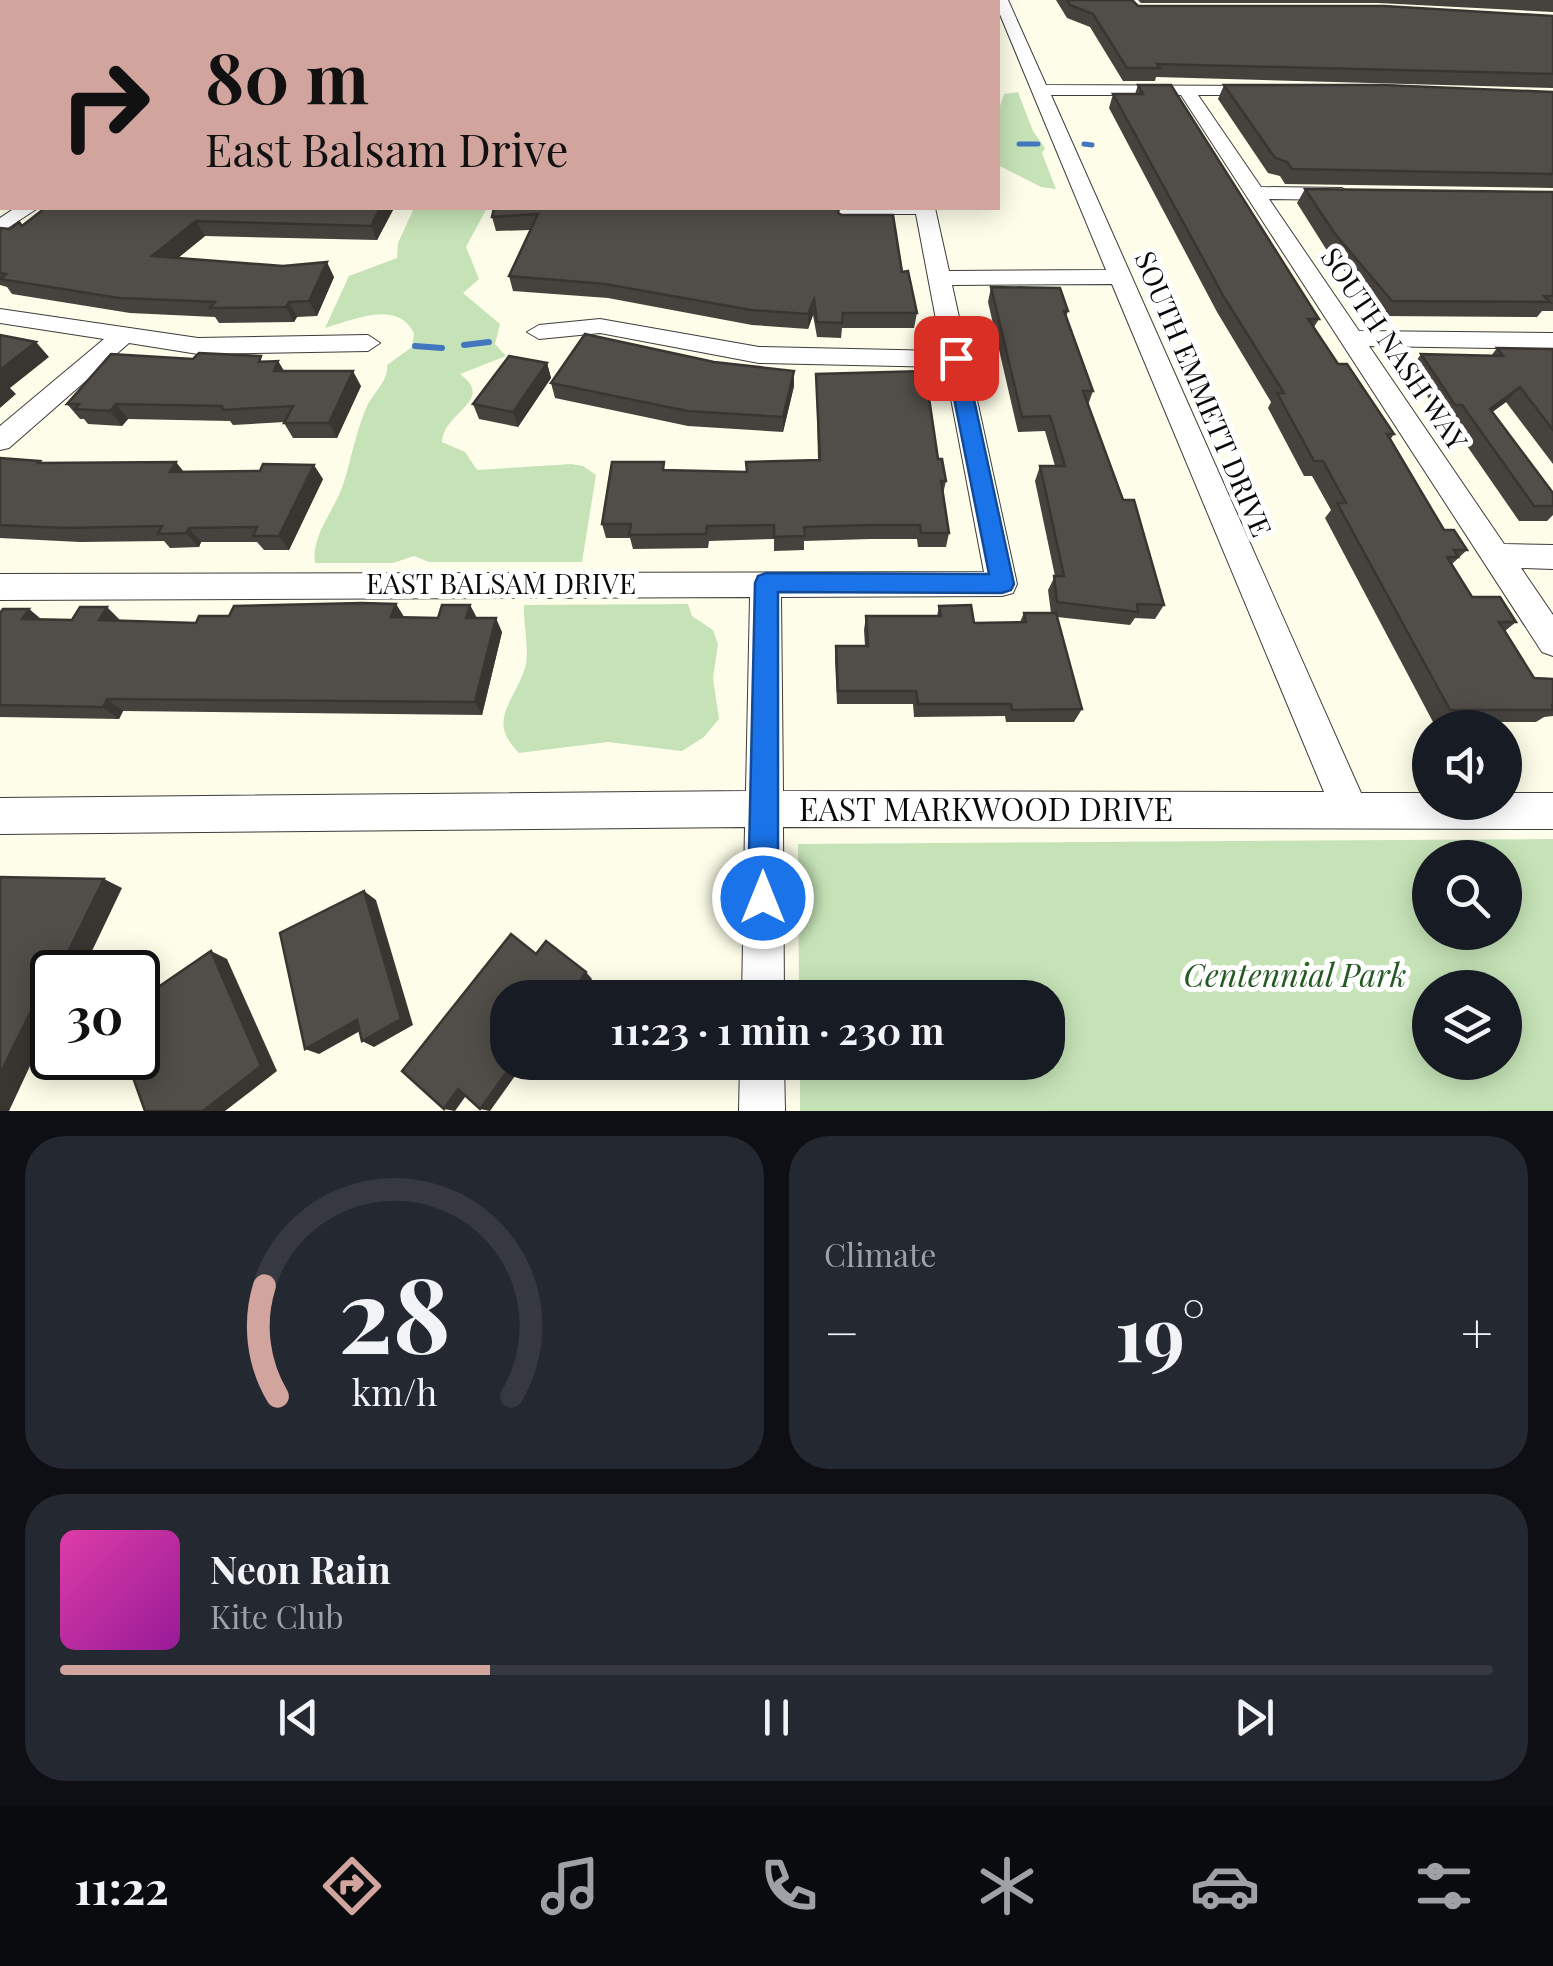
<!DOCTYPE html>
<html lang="en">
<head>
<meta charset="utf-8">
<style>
	:root { --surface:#171b24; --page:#242831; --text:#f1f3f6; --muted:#9ea1a6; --line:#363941; --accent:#d1a49e }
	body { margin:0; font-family:"Playfair Display",serif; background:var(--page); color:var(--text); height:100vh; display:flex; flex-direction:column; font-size:38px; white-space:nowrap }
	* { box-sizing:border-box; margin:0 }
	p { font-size:32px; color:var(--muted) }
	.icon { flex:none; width:55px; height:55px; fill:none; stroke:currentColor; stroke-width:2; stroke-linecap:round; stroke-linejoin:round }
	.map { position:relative; height:1111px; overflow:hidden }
	.panel { display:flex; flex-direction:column; gap:25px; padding:25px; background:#0d0f14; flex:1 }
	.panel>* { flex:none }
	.hud { position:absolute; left:0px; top:0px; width:1000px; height:210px; box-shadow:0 5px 25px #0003; background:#d1a49e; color:#111; overflow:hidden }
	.controls { position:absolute; left:1412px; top:710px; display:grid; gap:20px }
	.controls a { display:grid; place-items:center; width:110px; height:110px; border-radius:50%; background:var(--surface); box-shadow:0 5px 25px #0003; font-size:50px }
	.speed { position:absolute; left:30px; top:950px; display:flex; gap:20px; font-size:50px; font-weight:700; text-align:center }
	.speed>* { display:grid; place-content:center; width:130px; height:130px; border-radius:50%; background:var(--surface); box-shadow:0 5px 25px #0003; line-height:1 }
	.speed .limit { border:5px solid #111; border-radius:15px; background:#fff; color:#111 }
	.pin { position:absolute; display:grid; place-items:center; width:85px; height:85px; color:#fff; margin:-42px; border-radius:20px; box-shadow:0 5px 15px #0006 }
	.me { position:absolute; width:110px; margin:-55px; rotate:0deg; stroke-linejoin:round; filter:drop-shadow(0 0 8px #0008) }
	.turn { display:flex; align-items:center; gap:35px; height:210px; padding:0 40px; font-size:45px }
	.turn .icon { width:130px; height:130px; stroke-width:2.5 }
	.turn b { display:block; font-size:70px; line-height:85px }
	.big { font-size:75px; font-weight:700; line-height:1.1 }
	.panel .card { flex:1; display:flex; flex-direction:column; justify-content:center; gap:15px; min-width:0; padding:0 35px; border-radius:40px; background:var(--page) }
	.panel .dial { align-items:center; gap:0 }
	.dial svg { height:260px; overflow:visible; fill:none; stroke:var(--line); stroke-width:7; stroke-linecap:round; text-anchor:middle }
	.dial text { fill:var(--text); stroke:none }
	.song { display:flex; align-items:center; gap:30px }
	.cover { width:120px; height:120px; border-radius:15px; background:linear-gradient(135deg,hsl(320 70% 55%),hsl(300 70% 35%)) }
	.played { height:10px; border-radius:5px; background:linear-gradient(90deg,var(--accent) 30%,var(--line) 30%) }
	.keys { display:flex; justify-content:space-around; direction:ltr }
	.heat { display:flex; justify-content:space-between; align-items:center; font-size:55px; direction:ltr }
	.panel .tiles { flex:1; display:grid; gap:25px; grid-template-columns:1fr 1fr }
	.card:last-child { grid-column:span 2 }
	.trip { position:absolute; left:490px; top:980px; width:575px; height:100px; border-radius:40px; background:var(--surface); box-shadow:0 5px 25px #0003; font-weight:700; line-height:100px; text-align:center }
	.dock { display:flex; height:160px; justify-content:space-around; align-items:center; background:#090b0e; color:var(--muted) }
	.dock .icon { width:70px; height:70px }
	.dock .current { color:var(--accent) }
	.dock b { font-size:45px; color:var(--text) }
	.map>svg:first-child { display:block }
	.green { fill:#c6e3b7; fill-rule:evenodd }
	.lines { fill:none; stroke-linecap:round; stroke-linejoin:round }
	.stream-far1 { stroke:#4276be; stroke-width:5 }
	.stream { stroke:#4276be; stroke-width:6 }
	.street-casing { stroke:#3d3d3d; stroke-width:2 }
	.street { fill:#fff; fill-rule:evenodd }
	.wall { fill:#46423e }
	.shaded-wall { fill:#393632 }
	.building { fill:#514d48; stroke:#393632; stroke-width:2.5 }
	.route { fill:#1a73e8; stroke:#114b97; stroke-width:2.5 }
	.labels { text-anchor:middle; stroke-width:10; stroke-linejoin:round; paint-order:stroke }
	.street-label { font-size:28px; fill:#0a0a0a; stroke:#fff }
	.near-street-label { font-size:32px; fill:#0a0a0a; stroke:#fff }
	.near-park-label { font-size:32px; font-style:italic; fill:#245a22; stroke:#fff }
</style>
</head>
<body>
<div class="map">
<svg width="1553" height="1111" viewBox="0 0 1553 1111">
	<rect width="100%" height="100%" fill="#fdfde9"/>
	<g class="green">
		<path d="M1018,92L1033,131L1045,148L1042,153L1056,189L1041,187L998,165V112L1004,94Z"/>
		<path d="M414,208H487L466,247L479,279L463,293L500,324L495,344L506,356L460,374C496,401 444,411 442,442L465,452L477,470L571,464L583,466L596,475L582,562H429L414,556L393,563H315C311,534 336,509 344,482C352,456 356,431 367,406C374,392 389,380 387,365L412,347L414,333C397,299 353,320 325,328L349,276L397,258L398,243Z"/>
		<path d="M688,604L692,616L713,630L718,644L713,678L719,719L704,737L682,751L608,742L519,753C486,720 514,703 525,668C530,650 523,624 524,605Z"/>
		<path d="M1553,839V1111H800V1063L1048,1062V998L799,997L798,844ZM1430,858H1505V932H1430ZM1430,988H1505V1062H1430Z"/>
	</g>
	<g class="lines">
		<g class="stream-far1">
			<path d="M1019,144H1038"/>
			<path d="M1084,144L1092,145"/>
		</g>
		<g class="stream">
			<path d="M464,345L489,342"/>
			<path d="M415,346L442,348"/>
		</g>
		<g class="street-casing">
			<g id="street">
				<rect x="651" y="0" width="14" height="2"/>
				<path d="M994,0H1008L1046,85L1268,86L1271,90L1262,95H1198L1261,187L1342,188L1352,194L1342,200L1269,199L1359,331L1553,333V349L1369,346L1504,544L1553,545V569L1521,568L1553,615V656L1542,652L1181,95H1051L1361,793H1430V802H1505V793H1553V829L783,827L784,998H742L745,827L0,834V798L746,791L750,597L0,600V574L984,572L945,367L759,363L600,333L539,339L527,332L539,325L600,319L759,347L942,351L916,214H814L804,208H935L949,271L1106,270ZM1112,284L1324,792L783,791L781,597L1002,596L1013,593L1017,584L952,285Z"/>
				<path d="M2,49V61L0,62V50Z"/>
				<rect x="0" y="77" width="2" height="10"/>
				<path d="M15,208H38L0,233V218Z"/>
				<path d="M0,309L198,338L368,335L380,343L368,351L198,354L129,343L9,448L0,450V426L104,339L0,323Z"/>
				<path d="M740,1062H784L785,1111H739Z"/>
			</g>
		</g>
		<use href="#street" class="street"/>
	</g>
	<g class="wall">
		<path d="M1056,0H1132L1138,6L1553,16V88L1156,77L1155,81H1123L1090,27L1067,18Z"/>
		<path d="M1138,0H1553V12L1378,3H1141Z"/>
		<path d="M1138,85L1319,319L1314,327L1338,364L1394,434L1390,440L1444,530L1467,550L1452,564L1472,597L1516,622L1505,631L1534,678L1553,679V716L1544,717L1536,722H1433L1325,518L1331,510L1312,476H1304L1268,408L1271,402L1217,312L1109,108L1113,94H1135Z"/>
		<path d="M1224,85L1553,92V188L1285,184L1280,176L1268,173L1218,99Z"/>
		<path d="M1305,189L1553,192V311H1542L1537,317L1382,316L1326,249L1297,203Z"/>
		<path d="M45,208H394L377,240L205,236L178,258L334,277L317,316L297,317L294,322L219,323L215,317L130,313L12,294L7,287L0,285V228L10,229L22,226Z"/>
		<path d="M494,208L838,213L902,272L917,313L914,328H842L841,338L817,337L813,315L808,329L752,325L608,298L513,291L509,276L530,230L496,231L492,217Z"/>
		<path d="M991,287L1068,311L1066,317L1093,391L1088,405L1164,605L1155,619L1135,618L1130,625L1057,617L1082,709L1074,722H1006L1005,716L914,717L913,704H837L835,659L836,646H865L864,630L866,616H937L939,606L974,623L1020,622L1024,613H1051L1048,590L1055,576L1035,481L1040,466H1055L1045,431L1018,432L988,302Z"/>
		<path d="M1497,348L1553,349V464L1506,402L1492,412L1553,493V515L1547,521H1519L1449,420H1443L1410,370L1421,354L1491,356Z"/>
		<path d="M193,359L278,361L284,371L361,386L337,438H293L284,423L285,422L233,425L230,421L128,419L122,426L88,424L84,419H80L67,404Z"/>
		<path d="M547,363L551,378L518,427L479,419L473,404Z"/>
		<path d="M816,374L938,459L946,481L943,494L949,533L946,547H918L917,539H870L804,541V550L774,551V539L709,541L708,548L633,549L630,538H606L602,524L665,470L747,472L818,460Z"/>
		<path d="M551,383L794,386L783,432L688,426L555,398Z"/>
		<path d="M0,458L42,463L323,479L289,550H264L257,542H201L199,547L170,548L164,541L80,542L0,538Z"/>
		<path d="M396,604L404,617L438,618L470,605L477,618L502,632L482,715L123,711L119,719L0,717V613L29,609L41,619L196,623L229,616Z"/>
	</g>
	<g class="shaded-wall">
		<path d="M111,0H133L130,2H108Z"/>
		<path d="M292,0H331L324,2H286Z"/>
		<path d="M2,178V199L0,201V179Z"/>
		<path d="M380,208H394L377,240L371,226Z"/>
		<path d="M196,221L205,236L162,271L152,256Z"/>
		<path d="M327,262L334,277L317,316L309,301Z"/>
		<path d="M814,300L813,315L808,329V314Z"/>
		<path d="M289,302L297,317L294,322L286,307Z"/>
		<path d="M36,342L49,357L10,388L16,394L0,408V370Z"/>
		<path d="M278,361L287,376L274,371Z"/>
		<path d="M547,363L551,378L518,427L513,412Z"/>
		<path d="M353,371L361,386L337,438L329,423Z"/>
		<path d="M794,371V386L783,432V417Z"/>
		<path d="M1520,387L1506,402L1476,424L1490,409Z"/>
		<path d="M116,404L128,419L122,426L110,411Z"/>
		<path d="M176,462L188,477L170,472Z"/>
		<path d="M314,465L323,479L289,550L279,536Z"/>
		<path d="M189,528L201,542L199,547L186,533Z"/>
		<path d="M396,604L404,617H391Z"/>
		<path d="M470,605L477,619L466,618Z"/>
		<path d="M107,607L121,621L99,620Z"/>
		<path d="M29,609L45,623L22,619Z"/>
		<path d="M496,618L502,632L482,715L475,702Z"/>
		<path d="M107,699L123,711L119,719L103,707Z"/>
		<path d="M104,879L122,888L82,972H58Z"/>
		<path d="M364,891L376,900L413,1025L374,1047L362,1041Z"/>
		<path d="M211,951L227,959L277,1071L225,1111H203Z"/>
		<path d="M50,972L52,973V1019L9,1111H0V1074Z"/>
		<path d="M586,972L592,979L579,998H568Z"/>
		<path d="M357,1020L369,1026L319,1054L305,1049Z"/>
		<path d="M514,1062H525L490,1111L480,1109Z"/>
		<path d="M458,1089L468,1093L455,1111L444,1109Z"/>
	</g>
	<g class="building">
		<path d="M0,0H111L108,2H2V24H0Z"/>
		<path d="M161,0H292L286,2H162Z"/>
		<path d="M356,0H411L409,2H354Z"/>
		<path d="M433,0H493L492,2H430Z"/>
		<path d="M581,0H635V2H580Z"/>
		<path d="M679,0H922L923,2H678Z"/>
		<path d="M1067,0H1132L1138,6H1384L1553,16V74L1157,64L1160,68H1127L1093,14L1070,5Z"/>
		<path d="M1138,85H1171L1319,319H1308L1338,364H1347L1394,434H1387L1444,530H1454L1467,550H1454L1458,557H1447L1472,597H1500L1516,622H1499L1534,678L1553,679V705H1552L1553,710H1450L1337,503H1346L1323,461H1314L1277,393H1284L1224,297L1113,94H1143Z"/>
		<path d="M1224,85H1383L1553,92V174L1292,169L1287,162L1275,158Z"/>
		<path d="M2,144V178L0,179V146Z"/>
		<path d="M1305,189L1553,192V296H1544L1550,302L1392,301L1335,234Z"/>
		<path d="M45,208H380L371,226L196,221L152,256L283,266L327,262L309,301L289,302L286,307L210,308L215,302L119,298L0,279L6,274L0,273V228L10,229L19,222L22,226Z"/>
		<path d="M494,208H839L838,213L842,215H893L902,272L908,271L917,313H843L842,323L817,322L814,300L808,314L751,310L605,284L509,276L538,214L492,217Z"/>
		<path d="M991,287L1060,288L1068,311H1064L1093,391H1083L1123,500H1134L1164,605L1137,604L1138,612L1057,602L1054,576H1064L1040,466H1065L1050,416L1022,417Z"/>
		<path d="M585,334L714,362L794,371L783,417L687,411L551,383Z"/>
		<path d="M0,335L36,342L0,370Z"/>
		<path d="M1497,348L1553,349V430L1520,387L1490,409L1553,493V506H1534L1462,405H1455L1421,354L1503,356Z"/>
		<path d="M199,353L261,356L259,362L278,361L274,371H353L329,423H284L293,406L223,410L222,406L116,404L110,411L75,409L79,404H67L111,354L193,359Z"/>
		<path d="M509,356L547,363L513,412L473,404Z"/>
		<path d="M925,371L938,459H942L946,481H941L949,533H921L920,525H872L804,527L805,536L774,537V525L707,526L706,534L629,535L631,524H602L612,462H664L663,470L747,472L746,462L820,460L816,374Z"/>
		<path d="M0,458L40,461L38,463L176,462L170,472L260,471L263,464L314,465L279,536H253L257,527L189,528L186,533L158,534L162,526L65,528L0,525Z"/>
		<path d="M362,603L396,604L391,617L438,618L442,605H470L466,618H496L475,702L107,699L103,707L0,705V613L3,609H29L22,619L72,620L80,607H107L99,620L196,623L199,616H229L234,606Z"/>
		<path d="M971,605L974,623L1026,622L1024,613H1056L1082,709L1012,710L1011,704H918L916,691H838L836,646H868L866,616H941L939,606Z"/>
		<path d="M0,877L104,879L58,972H50L0,1074Z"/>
		<path d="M364,891L401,1019L362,1041L357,1020L305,1049L280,933Z"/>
		<path d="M511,934L536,954L546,941L586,972L568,998H508V1062H514L480,1109L458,1089L444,1109L402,1071Z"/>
		<path d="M211,951L261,1066L203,1111H145L126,1058H138V1001Z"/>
	</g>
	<path class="route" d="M956,352L965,358L1014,584L1011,590L1002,593L778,592V898L774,908L763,913L752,908L748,898L755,583L758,576L766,573L989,574L946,358Z"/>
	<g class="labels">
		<g class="street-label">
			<text transform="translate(1394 349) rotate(56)" y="10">SOUTH NASH WAY</text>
			<text transform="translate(1203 394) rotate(67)" y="10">SOUTH EMMETT DRIVE</text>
			<text x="501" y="594">EAST BALSAM DRIVE</text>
		</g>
		<g class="near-street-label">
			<text x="986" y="821">EAST MARKWOOD DRIVE</text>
		</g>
		<g class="near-park-label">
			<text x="1295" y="987">Centennial Park</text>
		</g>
	</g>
</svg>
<div class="controls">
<a><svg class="icon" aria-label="sound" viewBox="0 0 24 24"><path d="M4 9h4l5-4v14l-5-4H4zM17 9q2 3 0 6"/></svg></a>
<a><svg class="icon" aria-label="search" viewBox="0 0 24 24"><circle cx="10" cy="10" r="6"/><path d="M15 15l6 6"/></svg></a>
<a><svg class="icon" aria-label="layers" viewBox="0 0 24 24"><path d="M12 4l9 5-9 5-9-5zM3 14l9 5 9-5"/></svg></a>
</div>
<div class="speed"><div class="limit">30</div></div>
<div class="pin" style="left:956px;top:358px;background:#d93025"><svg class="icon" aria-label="arrive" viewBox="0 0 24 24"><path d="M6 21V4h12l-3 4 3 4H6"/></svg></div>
<svg class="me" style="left:763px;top:898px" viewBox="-20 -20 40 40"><circle r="17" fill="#1a73e8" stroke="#fff" stroke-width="3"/><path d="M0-11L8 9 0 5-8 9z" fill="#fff"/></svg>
<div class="trip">11:23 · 1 min · 230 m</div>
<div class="hud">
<div class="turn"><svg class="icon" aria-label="right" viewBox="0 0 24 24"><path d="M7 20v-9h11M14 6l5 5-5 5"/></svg><div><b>80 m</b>East Balsam Drive</div></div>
</div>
</div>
<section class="panel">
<div class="tiles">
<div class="card dial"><svg viewBox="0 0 100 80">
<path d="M14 69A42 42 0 1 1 86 69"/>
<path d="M14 69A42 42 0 0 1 10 35" stroke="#d1a49e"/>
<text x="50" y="56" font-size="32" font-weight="700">28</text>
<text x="50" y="72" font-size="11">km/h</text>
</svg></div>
<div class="card"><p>Climate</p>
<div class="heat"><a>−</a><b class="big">19°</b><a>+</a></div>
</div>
<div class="card">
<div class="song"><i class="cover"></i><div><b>Neon Rain</b><p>Kite Club</p></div></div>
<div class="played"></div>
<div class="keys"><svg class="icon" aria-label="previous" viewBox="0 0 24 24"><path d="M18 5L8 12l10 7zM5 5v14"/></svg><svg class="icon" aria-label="pause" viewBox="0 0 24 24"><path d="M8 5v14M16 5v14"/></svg><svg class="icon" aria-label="next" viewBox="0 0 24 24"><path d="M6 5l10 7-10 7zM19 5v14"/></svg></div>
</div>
</div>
</section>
<nav class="dock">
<b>11:22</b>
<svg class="icon current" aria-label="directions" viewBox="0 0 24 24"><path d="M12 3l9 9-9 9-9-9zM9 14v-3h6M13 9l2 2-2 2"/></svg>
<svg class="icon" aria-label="music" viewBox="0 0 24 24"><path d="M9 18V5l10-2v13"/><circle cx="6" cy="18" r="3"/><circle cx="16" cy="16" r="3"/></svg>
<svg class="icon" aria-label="phone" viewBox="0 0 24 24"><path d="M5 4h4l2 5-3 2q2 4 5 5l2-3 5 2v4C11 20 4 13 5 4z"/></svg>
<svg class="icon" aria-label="climate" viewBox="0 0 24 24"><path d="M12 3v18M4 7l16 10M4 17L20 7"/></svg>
<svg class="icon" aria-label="car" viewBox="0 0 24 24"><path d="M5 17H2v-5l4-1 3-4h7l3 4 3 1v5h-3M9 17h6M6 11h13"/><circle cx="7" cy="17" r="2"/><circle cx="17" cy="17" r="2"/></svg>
<svg class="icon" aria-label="filters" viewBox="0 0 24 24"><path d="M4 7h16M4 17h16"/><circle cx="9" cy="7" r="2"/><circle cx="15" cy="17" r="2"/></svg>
</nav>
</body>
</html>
